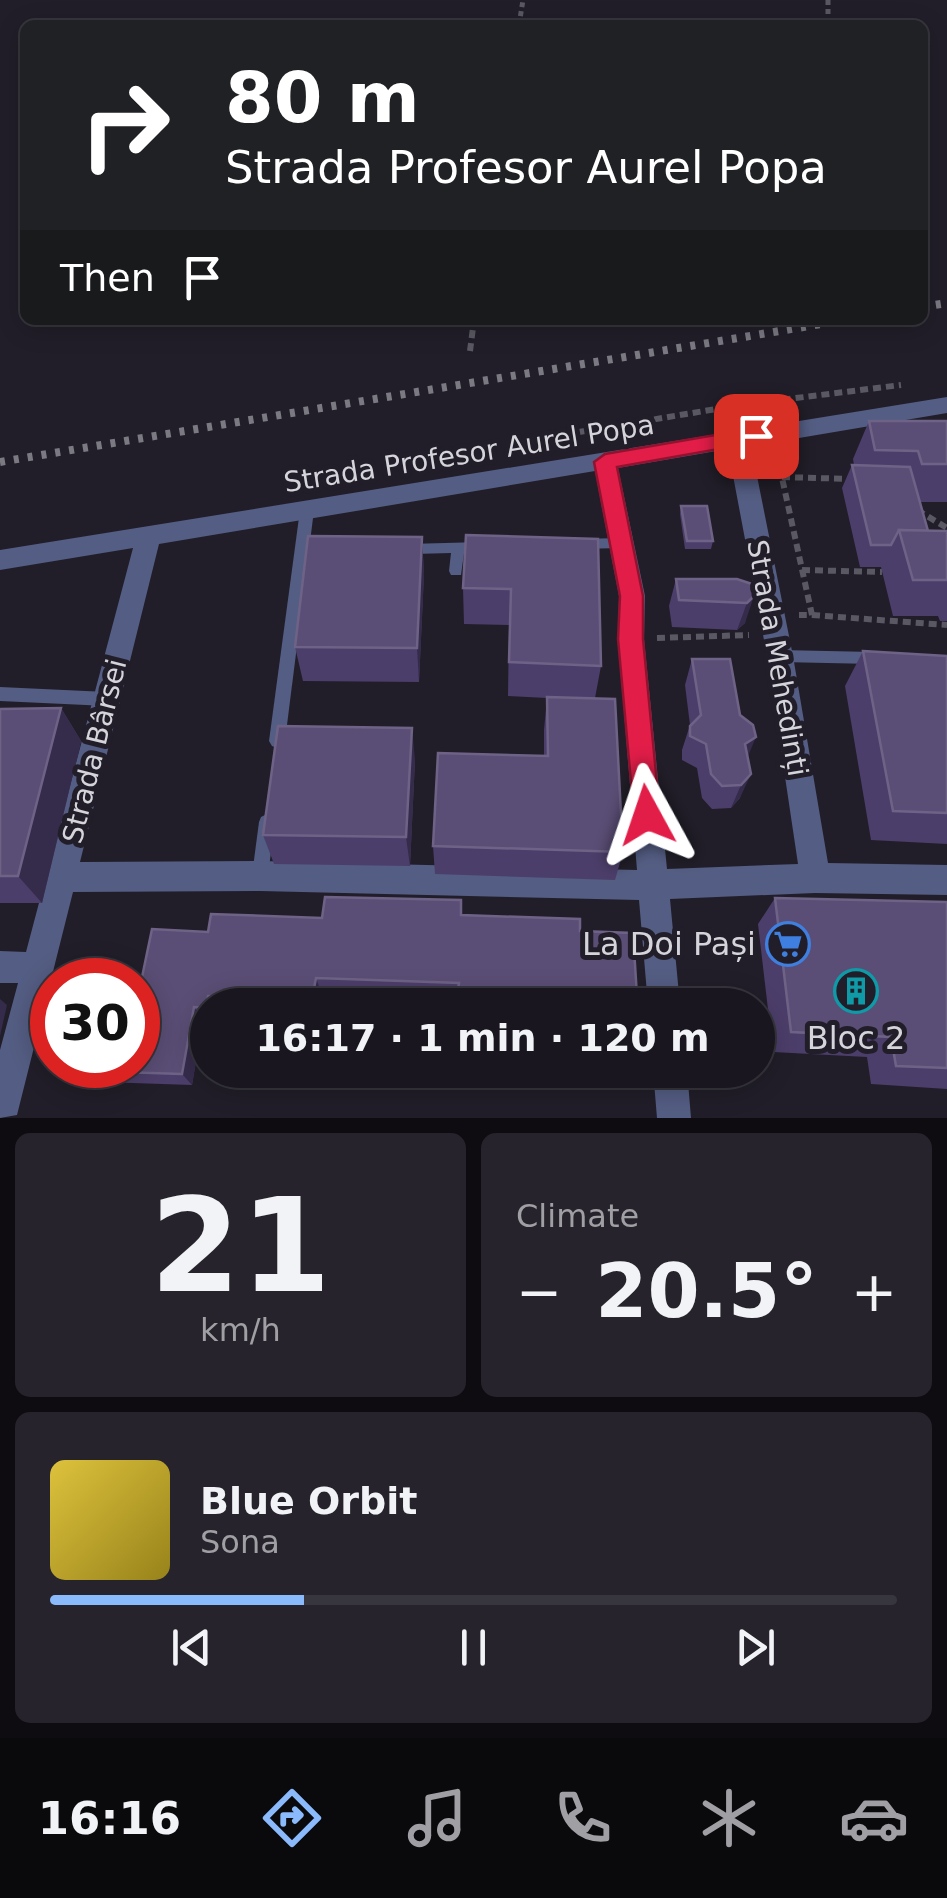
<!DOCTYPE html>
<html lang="en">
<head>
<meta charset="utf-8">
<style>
	:root { --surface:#19161f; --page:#26232c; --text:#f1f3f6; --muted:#9f9fa4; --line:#37353d; --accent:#8abafc }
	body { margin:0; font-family:"DejaVu Sans",sans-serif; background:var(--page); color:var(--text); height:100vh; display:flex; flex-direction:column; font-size:38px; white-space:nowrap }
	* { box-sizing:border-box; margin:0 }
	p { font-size:32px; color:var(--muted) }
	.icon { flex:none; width:55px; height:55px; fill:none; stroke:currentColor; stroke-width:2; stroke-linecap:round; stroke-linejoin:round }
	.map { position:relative; height:1118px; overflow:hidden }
	.panel { display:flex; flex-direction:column; gap:15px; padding:15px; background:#0e0c11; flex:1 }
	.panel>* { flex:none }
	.hud { position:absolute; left:20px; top:20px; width:908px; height:305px; border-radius:15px; box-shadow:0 5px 25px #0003,0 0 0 2px var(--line); background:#202124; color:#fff; overflow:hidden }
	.speed { position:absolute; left:30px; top:958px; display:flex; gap:20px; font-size:50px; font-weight:700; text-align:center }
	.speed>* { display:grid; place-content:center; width:130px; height:130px; border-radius:50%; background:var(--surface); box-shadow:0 5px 25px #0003,0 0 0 2px var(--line); line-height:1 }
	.speed .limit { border:15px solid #d22; background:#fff; color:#111 }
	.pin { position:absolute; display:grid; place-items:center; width:85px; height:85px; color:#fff; margin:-42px; border-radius:20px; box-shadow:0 5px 15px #0006 }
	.me { position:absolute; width:110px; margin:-55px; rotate:355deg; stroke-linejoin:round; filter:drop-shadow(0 0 8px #0008) }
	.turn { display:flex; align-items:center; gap:35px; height:210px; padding:0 40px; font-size:45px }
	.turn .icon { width:130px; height:130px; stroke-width:2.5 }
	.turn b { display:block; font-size:70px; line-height:85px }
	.then { display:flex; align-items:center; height:95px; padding:0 40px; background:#0003; gap:20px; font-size:38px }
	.big { font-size:75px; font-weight:800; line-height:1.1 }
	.panel .card { flex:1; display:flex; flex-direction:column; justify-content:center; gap:15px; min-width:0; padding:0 35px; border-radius:15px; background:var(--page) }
	.panel .dial { align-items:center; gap:0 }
	.dial b { font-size:130px; line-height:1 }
	.song { display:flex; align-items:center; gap:30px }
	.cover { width:120px; height:120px; border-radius:15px; background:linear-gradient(135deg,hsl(50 70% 55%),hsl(50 70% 35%)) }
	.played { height:10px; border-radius:5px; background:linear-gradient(90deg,var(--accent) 30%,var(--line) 30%) }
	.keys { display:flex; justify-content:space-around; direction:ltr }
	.heat { display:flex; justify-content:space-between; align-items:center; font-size:55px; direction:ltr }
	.panel .tiles { flex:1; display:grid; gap:15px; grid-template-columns:1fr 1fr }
	.card:last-child { grid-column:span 2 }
	.trip { position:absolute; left:190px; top:988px; width:585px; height:100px; border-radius:50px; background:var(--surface); box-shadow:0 5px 25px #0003,0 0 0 2px var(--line); font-weight:800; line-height:100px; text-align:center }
	.menu { display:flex; height:160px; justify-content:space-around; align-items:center; background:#0a090c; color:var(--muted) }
	.menu .icon { width:70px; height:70px }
	.menu .active { color:var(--accent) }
	.menu b { font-size:45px; color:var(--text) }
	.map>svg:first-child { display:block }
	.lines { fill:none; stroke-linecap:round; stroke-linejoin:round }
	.path-far1 { stroke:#5a5862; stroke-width:5; stroke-dasharray:5 4; stroke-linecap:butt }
	.path { stroke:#5a5862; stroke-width:6; stroke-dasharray:8 5; stroke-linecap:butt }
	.lane { fill:#545d83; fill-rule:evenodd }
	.street { fill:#545d83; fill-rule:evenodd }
	.rail { stroke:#7b7982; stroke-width:8; stroke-dasharray:5 9; stroke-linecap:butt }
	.wall { fill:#4c3e6a }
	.shaded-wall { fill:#352b4b }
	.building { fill:#5b4e76; stroke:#6e6386; stroke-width:2.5 }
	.route { fill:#e11d48; stroke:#92132f; stroke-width:2.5 }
	.labels { text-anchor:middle; stroke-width:10; stroke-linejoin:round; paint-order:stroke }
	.street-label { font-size:28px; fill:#d5d4db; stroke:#211e29 }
	.near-poi-label { font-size:32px; fill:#d5d4db; stroke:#211e29; text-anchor:end }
</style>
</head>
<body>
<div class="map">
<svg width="947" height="1118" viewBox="0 0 947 1118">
	<rect width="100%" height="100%" fill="#211e29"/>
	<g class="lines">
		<g class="path-far1">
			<path d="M828,0V25"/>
			<path d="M519,25L523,0"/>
		</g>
		<g class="path">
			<path d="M470,351L474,320"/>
			<path d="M564,444L561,435L740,405L901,385"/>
			<path d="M777,455L812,615H799"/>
			<path d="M782,477L851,479"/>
			<path d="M917,510L947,528"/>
			<path d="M802,570L882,572"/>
			<path d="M812,615L947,625"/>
			<path d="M657,638L749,635"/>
		</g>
		<g class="lane">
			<path d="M307,505L314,510L285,741L282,746L277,748L272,746L269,741L300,510Z"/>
			<path d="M622,538L627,539L629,543L627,547L622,548L578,549L573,548L571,544L573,540L578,539Z"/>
			<path d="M482,542L487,543L489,547L487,551L464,553L461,575H451L449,571L451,553L414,554L408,558L403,557L401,553L403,545L408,544Z"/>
			<path d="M780,650L874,652L879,654L881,658L879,662L874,664L780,662L775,660L773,656L775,652Z"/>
			<path d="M0,687L107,692L112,694L115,699L112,704L107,706L0,701Z"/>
			<path d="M267,814L273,817L275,822L268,875L266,881L260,883L254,881L252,875L259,822L261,817Z"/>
		</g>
		<g class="street">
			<path d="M947,397V413L751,446L793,656L828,863L947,865V895L815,893L670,899L680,1005H648L639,900L260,891L73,892L17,1115L0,1118V1050L18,983H0V951L26,952L133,548L0,570V550ZM728,449L767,656L798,864L667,869L644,639L645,596L618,468ZM595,471L619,596L618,639L637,870L260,861L80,862L159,544Z"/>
			<path d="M653,1070H687L691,1118H657Z"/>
		</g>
		<g class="rail">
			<path d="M922,307L947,303"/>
			<path d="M0,462L845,320"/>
		</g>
	</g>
	<g class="wall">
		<path d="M869,421H947V502H920L928,531H947V621H940L938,616H893L881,567H860L842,488L852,465H854L853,459Z"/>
		<path d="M681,506L713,541L711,549H685L680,514Z"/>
		<path d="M466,535L601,666L595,698L623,852L615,880L435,874L433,846L544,756V730L547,698L508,696L509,625L464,624L463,588Z"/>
		<path d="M422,537L424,574L419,682L303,681L295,647Z"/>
		<path d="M676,579L752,584L745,623L737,630L672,627L669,606Z"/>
		<path d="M863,651L947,656V844L871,840L845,686Z"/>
		<path d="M692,659L747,757L740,798L731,808L712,809L702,798L697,768L682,760V750L690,725L685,685Z"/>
		<path d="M61,708L81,741L42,903H0V709Z"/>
		<path d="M415,760L410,866L274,864L263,835Z"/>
		<path d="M775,898L947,902V1089L871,1084L867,1057L773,1052L758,924Z"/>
		<path d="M461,915L580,931L637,996L666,1005H458L457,996L321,992L319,1005H208V1020H203L192,1085L102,1082L89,1071L141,982L208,932L322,918Z"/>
		<path d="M576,1070H671V1079L664,1090L576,1087Z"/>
	</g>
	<g class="shaded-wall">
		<path d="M422,537L424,574L419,682L417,648Z"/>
		<path d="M754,596L745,623L737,630L747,603Z"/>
		<path d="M61,708L81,741L42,903L18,876Z"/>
		<path d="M412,728L415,760L410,866L406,837Z"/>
		<path d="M756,737L746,761L745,744Z"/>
		<path d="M751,774L740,798L731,808L741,785Z"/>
		<path d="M316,978L321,992L319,1005H315L312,999Z"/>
		<path d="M0,999L7,1005L0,1036Z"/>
		<path d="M194,1007L203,1020L192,1085L182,1074Z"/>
	</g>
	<g class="building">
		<path d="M869,421H947V464H922L918,451L875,450Z"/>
		<path d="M852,465L910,467L928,531L899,530L891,545H871Z"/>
		<path d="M681,506H707L713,541H687Z"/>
		<path d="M899,530L947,531V580H913Z"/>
		<path d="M466,535L598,539L601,666L509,662L511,589L463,588Z"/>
		<path d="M308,536L422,537L417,648L295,647Z"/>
		<path d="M676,579H737L752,584L754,596L747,603L679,600Z"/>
		<path d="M863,651L947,656V813L893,811Z"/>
		<path d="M692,659H730L740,715L753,725L756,737L745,744L751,774L741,785L722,786L711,774L706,744L690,736V726L701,715Z"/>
		<path d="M547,697L615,699L623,852L433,846L438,753L548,756Z"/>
		<path d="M61,708L18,876H0V709Z"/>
		<path d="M278,726L412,728L406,837L263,835Z"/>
		<path d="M325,897L461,900V915L580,919V931L633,933L637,996H665L666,1005H565V999L457,995L459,983L316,978L312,999L208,996L206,1008L194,1007L182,1074L89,1071L90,1065H138V982H141L152,929L208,932L211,914L322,918Z"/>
		<path d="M775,898L947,902V1068L896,1066L891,1037L791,1032Z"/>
		<path d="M580,1070H671V1079L580,1076Z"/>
	</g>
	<path class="route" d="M756,428L767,436L764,441L617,467L643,596V639L660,815L656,824L647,827L638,824L634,815L618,639L620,596L594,462L605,454Z"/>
	<defs>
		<g id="supermarket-ring" transform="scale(2.25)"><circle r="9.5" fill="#211e29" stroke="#3f7fe0" stroke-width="1.5"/><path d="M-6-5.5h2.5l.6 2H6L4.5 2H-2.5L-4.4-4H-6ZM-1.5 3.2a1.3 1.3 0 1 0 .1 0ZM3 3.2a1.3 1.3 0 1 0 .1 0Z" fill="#3f7fe0"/></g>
		<g id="building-ring" transform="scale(2.25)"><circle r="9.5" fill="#211e29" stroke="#0f9aa8" stroke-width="1.5"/><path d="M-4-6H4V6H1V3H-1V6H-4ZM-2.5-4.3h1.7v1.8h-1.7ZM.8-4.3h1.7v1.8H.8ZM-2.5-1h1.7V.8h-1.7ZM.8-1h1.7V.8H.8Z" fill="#0f9aa8"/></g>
	</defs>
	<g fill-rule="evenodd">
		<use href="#supermarket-ring" x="788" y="944"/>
		<use href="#building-ring" x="856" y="991"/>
	</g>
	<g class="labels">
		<g class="street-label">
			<text transform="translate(469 453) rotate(-9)" y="10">Strada Profesor Aurel Popa</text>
			<text transform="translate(778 658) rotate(80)" y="10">Strada Mehedinți</text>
			<text transform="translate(94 751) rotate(-76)" y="10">Strada Bârsei</text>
		</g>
		<g class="near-poi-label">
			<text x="756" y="955">La Doi Pași</text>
			<text x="856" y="1049" text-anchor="middle">Bloc 2</text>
		</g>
	</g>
</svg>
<div class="speed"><div class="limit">30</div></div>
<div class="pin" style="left:756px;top:436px;background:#d93025"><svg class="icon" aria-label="arrive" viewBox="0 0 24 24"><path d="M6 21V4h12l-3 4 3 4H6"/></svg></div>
<svg class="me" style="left:647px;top:815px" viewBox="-20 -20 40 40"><path d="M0-17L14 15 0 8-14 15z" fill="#e11d48" stroke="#fff" stroke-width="4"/></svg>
<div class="trip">16:17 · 1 min · 120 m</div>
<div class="hud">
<div class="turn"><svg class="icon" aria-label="right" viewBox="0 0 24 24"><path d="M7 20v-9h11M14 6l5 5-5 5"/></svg><div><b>80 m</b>Strada Profesor Aurel Popa</div></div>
<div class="then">Then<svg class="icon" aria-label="arrive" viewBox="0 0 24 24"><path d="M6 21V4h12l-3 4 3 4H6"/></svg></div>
</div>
</div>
<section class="panel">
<div class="tiles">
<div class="card dial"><b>21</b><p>km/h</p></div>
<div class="card"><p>Climate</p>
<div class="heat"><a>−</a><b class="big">20.5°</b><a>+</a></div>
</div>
<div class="card">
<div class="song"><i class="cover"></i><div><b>Blue Orbit</b><p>Sona</p></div></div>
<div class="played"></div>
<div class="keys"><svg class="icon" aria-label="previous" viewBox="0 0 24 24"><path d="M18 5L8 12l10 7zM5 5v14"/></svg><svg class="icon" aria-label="pause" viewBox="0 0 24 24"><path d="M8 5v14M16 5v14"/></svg><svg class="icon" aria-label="next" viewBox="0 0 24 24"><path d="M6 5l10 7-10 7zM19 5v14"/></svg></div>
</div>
</div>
</section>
<nav class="menu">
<b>16:16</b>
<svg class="icon active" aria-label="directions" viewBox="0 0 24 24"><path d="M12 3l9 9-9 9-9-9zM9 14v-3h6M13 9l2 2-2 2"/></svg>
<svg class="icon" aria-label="music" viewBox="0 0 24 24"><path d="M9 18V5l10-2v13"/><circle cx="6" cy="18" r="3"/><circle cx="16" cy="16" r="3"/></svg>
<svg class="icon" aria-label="phone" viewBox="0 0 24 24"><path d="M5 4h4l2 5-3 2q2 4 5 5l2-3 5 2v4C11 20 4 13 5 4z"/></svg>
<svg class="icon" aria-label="climate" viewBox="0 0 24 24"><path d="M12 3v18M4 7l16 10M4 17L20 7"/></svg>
<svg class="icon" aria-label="car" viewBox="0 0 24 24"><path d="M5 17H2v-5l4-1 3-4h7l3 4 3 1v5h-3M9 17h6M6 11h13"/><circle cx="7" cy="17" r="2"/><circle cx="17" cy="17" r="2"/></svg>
</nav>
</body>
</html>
